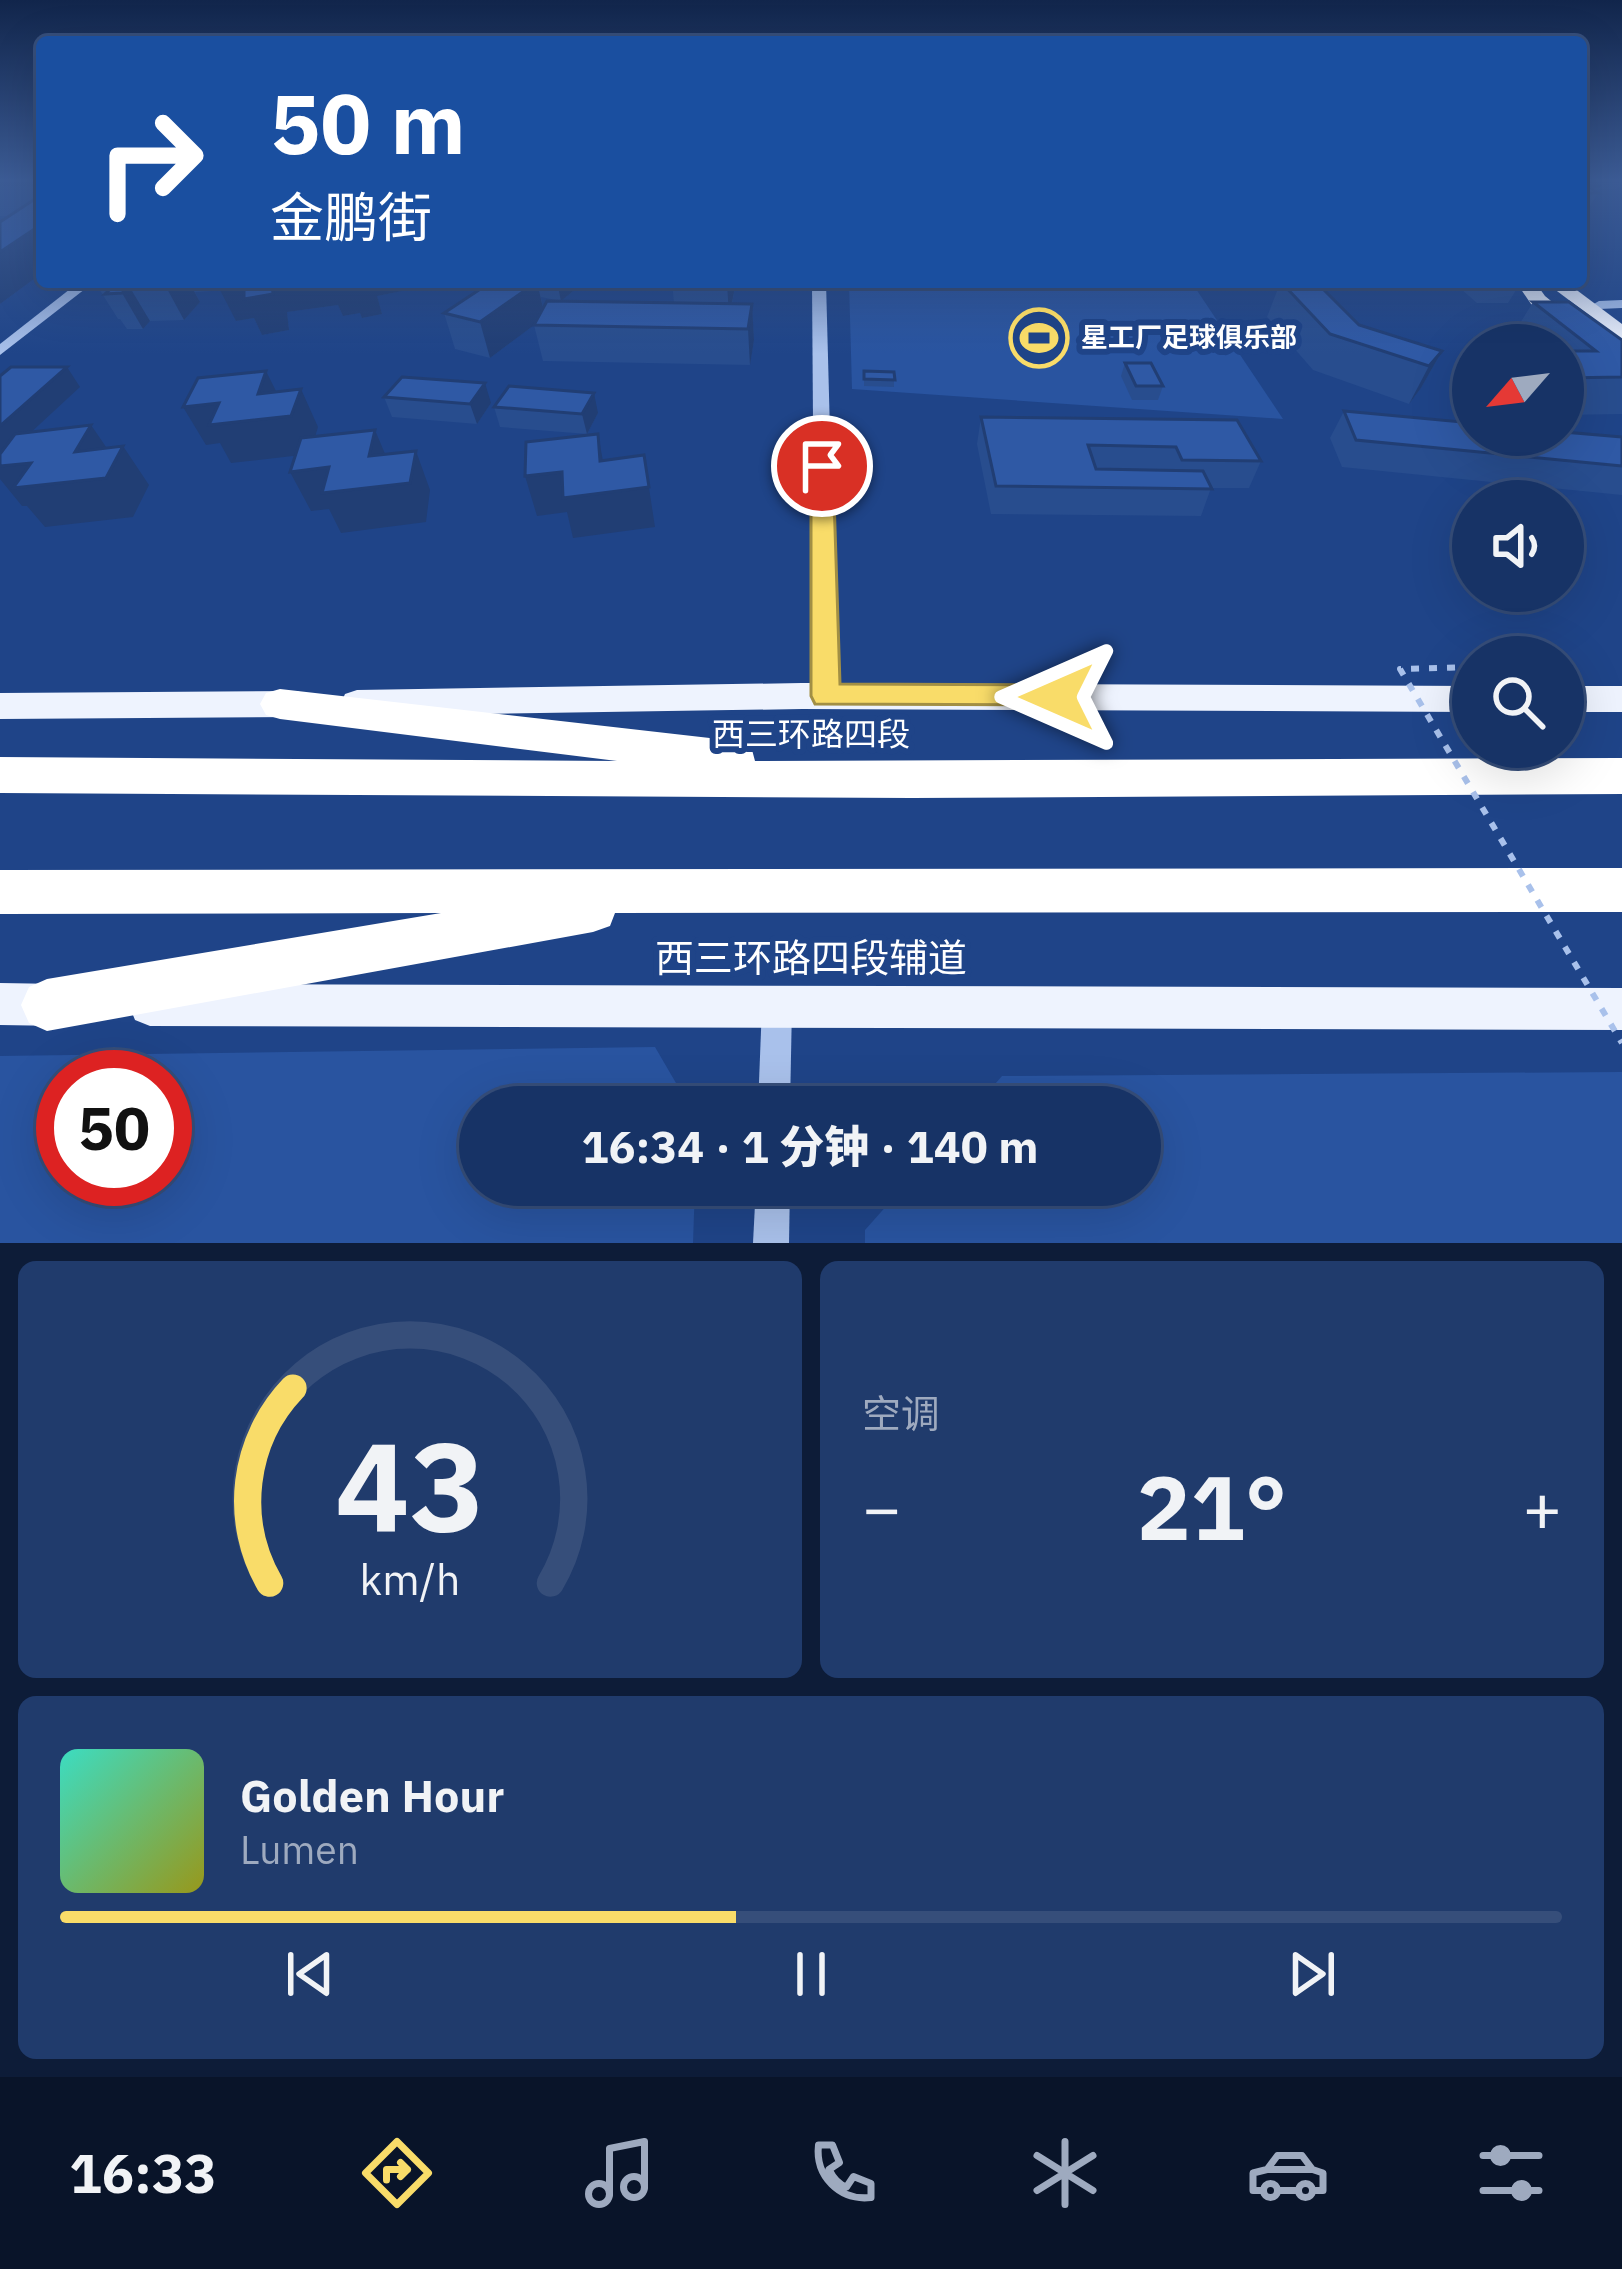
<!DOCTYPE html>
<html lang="zh">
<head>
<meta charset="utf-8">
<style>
	:root { --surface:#173366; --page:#203b6c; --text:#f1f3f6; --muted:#9eaabf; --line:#364e7a; --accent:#f9dc69 }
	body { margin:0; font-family:"IBM Plex Sans","Noto Sans SC",sans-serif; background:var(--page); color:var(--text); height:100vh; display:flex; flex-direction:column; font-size:45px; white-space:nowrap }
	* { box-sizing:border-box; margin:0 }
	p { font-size:39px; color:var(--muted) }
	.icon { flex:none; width:66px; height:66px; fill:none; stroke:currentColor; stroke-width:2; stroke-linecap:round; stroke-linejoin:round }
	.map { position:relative; height:1243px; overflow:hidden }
	.details { display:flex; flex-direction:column; gap:18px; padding:18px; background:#0d1c38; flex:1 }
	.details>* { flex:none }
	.hud { position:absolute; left:36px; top:36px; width:1551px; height:252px; border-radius:12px; box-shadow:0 12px 48px #0002,0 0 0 3px var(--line); background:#1a4fa0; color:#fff; overflow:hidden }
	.needle { width:78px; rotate:242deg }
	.tools { position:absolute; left:1452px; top:324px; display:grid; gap:24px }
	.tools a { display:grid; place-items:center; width:132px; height:132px; border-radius:50%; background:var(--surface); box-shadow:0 12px 48px #0002,0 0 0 3px var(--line); font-size:60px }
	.speed { position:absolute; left:36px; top:1050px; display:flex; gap:24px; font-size:60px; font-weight:700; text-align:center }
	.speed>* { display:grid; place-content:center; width:156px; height:156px; border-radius:50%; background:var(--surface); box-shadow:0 12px 48px #0002,0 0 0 3px var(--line); line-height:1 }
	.speed .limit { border:18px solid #d22; background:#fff; color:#111 }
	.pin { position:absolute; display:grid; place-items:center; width:102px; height:102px; color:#fff; margin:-51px; border:6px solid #fff; border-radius:50%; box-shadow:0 3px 12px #0007 }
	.me { position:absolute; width:132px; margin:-66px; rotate:270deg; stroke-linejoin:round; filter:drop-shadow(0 0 9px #0008) }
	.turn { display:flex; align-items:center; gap:42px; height:252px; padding:0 36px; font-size:54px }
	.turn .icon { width:156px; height:156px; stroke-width:2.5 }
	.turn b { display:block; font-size:84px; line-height:102px }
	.big { font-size:90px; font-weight:800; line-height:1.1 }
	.details .card { flex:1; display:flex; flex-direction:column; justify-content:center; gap:18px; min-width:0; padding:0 42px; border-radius:18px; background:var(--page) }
	.details .dial { align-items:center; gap:0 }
	.dial svg { height:312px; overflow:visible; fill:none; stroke:var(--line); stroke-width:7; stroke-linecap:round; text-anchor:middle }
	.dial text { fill:var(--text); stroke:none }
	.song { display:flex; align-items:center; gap:36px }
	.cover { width:144px; height:144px; border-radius:18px; background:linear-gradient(135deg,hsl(170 70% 55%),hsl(60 70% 35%)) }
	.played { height:12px; border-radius:6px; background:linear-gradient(90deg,var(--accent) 45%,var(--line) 45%) }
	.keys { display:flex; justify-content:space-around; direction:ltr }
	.heat { display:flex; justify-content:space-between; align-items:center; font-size:66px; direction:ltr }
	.details .tiles { flex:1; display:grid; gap:18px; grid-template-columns:1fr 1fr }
	.card:last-child { grid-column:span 2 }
	.trip { position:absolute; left:459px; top:1086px; width:702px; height:120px; border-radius:60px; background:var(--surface); box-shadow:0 12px 48px #0002,0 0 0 3px var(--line); font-weight:800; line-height:120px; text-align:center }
	.tab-bar { display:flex; height:192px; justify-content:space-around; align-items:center; background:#091429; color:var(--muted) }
	.tab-bar .icon { width:84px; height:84px }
	.tab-bar .current { color:var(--accent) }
	.tab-bar b { font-size:54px; color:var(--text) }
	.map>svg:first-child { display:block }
	.green { fill:#2954a0; fill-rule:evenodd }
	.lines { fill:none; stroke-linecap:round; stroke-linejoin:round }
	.path { stroke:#a9c1eb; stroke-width:4.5; stroke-dasharray:6 9; stroke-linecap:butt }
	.minor { fill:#a9c1eb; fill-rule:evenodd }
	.major { fill:#eef3fe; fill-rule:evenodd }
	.highway { fill:#fff; fill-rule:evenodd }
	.path-bridge-far1 { stroke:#a9c1eb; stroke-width:4.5; stroke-dasharray:6 9; stroke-linecap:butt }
	.path-bridge { stroke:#a9c1eb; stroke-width:6; stroke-dasharray:8 10; stroke-linecap:butt }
	.wall { fill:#284d8e; fill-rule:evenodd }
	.shaded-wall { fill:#213e74 }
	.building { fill:#2f59a5; stroke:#213e74; stroke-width:3 }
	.route { fill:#f9dc69; stroke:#a28f44; stroke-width:3 }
	.labels { text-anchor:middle; stroke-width:12; stroke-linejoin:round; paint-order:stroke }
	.far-poi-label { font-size:27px; font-weight:bold; fill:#fff; stroke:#1f4488; text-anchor:start }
	.street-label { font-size:33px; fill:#fff; stroke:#1f4488 }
	.near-street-label { font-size:39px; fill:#fff; stroke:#1f4488 }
</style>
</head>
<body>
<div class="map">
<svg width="1622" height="1243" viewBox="0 0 1622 1243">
	<rect width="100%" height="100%" fill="#1f4488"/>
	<g class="green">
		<path d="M849,282L1194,286L1283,419L852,389Z"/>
		<path d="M655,1047L690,1107H480V1185H695L693,1243H0V1056ZM165,1077V1179H63V1077Z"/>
		<path d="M1622,1072V1243H865V1230L905,1185H1140V1107H975L1002,1076Z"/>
	</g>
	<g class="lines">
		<path class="path" d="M1563,664H1573"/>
		<g class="minor">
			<path d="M79,282H94L0,355V344Z"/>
			<path d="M812,282H826L837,696L834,702H818L815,696Z"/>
			<path d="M1622,300V308L1599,309L1592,305L1599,301Z"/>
			<path d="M777,991L788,995L792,1006L790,1107H758L762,1006L766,995Z"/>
			<path d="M756,1185H790L789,1243H753Z"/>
		</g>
		<g class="major">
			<path d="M1516,282H1535L1545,296L1622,359V377L1531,304Z"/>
			<path d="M1545,282H1566L1622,324V340Z"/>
			<path d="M802,683L1473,686V712L802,709L357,716L345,712L341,703L345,694L357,690Z"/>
			<rect x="1563" y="686" width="59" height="26"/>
			<path d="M297,691L309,695L313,704L309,713L297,717L0,719V693Z"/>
			<path d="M0,983L60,984L75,990L81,1005L75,1020L60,1026L0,1025Z"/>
			<path d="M150,984L1622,988V1030L150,1026L135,1020L129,1005L135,990Z"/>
		</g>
		<g class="highway">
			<path d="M280,689L736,741L751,746L755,761L1622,758V794L912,798L0,793V757L617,761L280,719L266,715L260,704L266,693Z"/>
			<path d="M1622,868V912L615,913L610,926L593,932L47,1031L29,1023L21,1005L29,987L47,979L441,913L0,914V870Z"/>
		</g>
		<path class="path-bridge-far1" d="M1449,668L1473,667"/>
		<path class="path-bridge" d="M1473,667L1400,669L1622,1043"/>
	</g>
	<g class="wall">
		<path d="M0,180H42V273L0,304V222L8,216H0Z"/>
		<path d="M1581,180H1622V184L1617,189H1598L1596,191L1598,193L1581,221Z"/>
		<path d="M98,282H399L402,291L377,296L382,314L362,318L360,313L343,316L338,305L287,312L289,330L262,335L254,318L236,321L218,284L212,291L195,292L200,302L184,320L150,321L143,329H127L120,319H118L96,284Z"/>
		<path d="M491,282H584L561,301L674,303L672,282H736L732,304H752L754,340L750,365L543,361L534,325L490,358L455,349L444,313ZM541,297L561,301L543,308Z"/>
		<path d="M1237,282H1316L1359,325L1442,351L1421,388L1409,404L1313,370L1267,317L1277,291H1244Z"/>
		<path d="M1453,282H1521L1508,303H1477Z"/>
		<path d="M1533,302L1622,340V414L1563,415V345H1519L1511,338Z"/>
		<path d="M1473,358V409L1454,390Z"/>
		<path d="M1125,363L1163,386L1158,400H1132L1121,376Z"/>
		<path d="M864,371L894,372V387L864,386Z"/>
		<path d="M384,397L491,403L477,424L392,417Z"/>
		<path d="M494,407L598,413L587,434L500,427Z"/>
		<path d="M1344,411L1622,437V495L1342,467L1330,438Z"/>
		<path d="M981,417L1237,420L1261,461L1249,488H1211L1201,516L991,514L977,444Z"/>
	</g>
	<g class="shaded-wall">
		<path d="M42,224V273L0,304V252Z"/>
		<path d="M167,282H189L200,302L184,320L165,285Z"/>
		<path d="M207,282H220L212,291Z"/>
		<path d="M244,282H399L402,291L377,296L382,314L362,318L360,313L343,316L338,305L287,312L289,330L262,335L254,318L236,321L218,286Z"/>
		<path d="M537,282L545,317L490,358L480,322Z"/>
		<path d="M557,282H584L561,301Z"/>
		<path d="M727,282H736L729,317Z"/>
		<path d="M129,286L150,321L143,329L122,293Z"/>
		<path d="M752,304L754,340L750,365L748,329Z"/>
		<path d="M1442,351L1421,388L1409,404L1429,366Z"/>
		<path d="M67,367L80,387L0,461V426Z"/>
		<path d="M266,371L285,409L301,389L318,427L310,454L231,463L220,443L206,445L183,407L258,394Z"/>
		<path d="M485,383L491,403L477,424L470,404Z"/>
		<path d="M594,393L598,413L587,434L582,414Z"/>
		<path d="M91,425L115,460L123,446L149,485L133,517L45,527L27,506H22L0,479V466L75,452Z"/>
		<path d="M375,430L391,468L416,451L430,490L426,522L341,533L329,509L311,511L290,472L329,467L369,456Z"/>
		<path d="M598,434L605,472L644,455L655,527L573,538L567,512L537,516L525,476L600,461Z"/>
	</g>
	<g class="building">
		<rect x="0" y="180" width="42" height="4"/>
		<path d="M1581,180H1588L1600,186H1587L1598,193H1581Z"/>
		<path d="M35,199H42V224L0,252V222Z"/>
		<path d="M98,282H167L165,285L129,286L122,293L105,294L117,283L96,284Z"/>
		<path d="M244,282H272L273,294L244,299Z"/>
		<path d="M491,282H537L480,322L444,313Z"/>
		<path d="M1281,282H1316L1359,325L1442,351L1429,366L1330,334Z"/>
		<path d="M547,301L752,304L748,329L534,325Z"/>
		<path d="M1533,302H1569L1622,340V377L1563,378V351H1596Z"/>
		<path d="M1125,363H1151L1163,386H1136Z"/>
		<path d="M11,367H67L0,426V376Z"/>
		<path d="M266,371L258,394L301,389L291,416L209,425L219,403L183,407L198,378Z"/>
		<path d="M864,371L894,372L895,380L864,379Z"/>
		<path d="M402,377L485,383L470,404L384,397Z"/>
		<path d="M509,386L594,393L582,414L494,407Z"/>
		<path d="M1344,411L1473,423V435H1563V432L1622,437V466L1356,440Z"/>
		<path d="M981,417L1237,420L1261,461L1182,460L1176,447L1088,445L1096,469L1203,471L1212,489L996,486Z"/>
		<path d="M91,425L75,452L123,446L106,478L13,488L31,463L0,466V454L15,434Z"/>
		<path d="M375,430L369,456L416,451L410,483L322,493L329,467L290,472L301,438Z"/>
		<path d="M598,434L600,461L644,455L649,487L563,498L562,472L525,476L526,442Z"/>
	</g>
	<linearGradient id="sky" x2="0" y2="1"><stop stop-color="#11254b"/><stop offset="0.51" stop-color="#3c5c96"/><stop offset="1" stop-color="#3c5c96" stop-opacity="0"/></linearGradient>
	<rect width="1622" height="354" fill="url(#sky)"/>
	<path class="route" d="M822,459L833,466L840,684L1057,685L1067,689L1072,697L1067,705L815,704L811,696V466Z"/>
	<defs>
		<g id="stadium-ring" transform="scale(3)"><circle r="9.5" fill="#1f4488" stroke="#f9dc69" stroke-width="1.5"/><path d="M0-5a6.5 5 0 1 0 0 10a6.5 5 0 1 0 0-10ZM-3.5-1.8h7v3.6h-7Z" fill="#f9dc69"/></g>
	</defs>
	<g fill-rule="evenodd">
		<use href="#stadium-ring" x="1039" y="338"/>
	</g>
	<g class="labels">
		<g class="far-poi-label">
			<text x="1081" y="347">星工厂足球俱乐部</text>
		</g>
		<g class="street-label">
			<text x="811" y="746">西三环路四段</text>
		</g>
		<g class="near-street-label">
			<text x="811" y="972">西三环路四段辅道</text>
		</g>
	</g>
</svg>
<div class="tools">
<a><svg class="needle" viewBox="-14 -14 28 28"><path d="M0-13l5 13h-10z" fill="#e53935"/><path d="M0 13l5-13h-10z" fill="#9eaabf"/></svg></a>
<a><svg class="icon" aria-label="sound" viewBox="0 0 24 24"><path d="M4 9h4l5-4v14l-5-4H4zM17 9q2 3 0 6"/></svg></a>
<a><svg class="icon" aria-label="search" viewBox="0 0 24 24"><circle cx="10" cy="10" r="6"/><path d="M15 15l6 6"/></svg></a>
</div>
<div class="speed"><div class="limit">50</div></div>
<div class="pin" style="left:822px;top:466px;background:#d93025"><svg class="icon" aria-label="arrive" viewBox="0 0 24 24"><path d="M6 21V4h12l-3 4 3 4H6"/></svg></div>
<svg class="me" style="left:1057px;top:697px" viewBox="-20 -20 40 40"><path d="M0-17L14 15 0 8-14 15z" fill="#f9dc69" stroke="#fff" stroke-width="4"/></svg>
<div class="trip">16:34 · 1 分钟 · 140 m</div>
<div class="hud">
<div class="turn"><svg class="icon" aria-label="right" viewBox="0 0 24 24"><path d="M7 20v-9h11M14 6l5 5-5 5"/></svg><div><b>50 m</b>金鹏街</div></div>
</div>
</div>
<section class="details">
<div class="tiles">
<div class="card dial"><svg viewBox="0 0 100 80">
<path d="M14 69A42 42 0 1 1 86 69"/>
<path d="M14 69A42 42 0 0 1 20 19" stroke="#f9dc69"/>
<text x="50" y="56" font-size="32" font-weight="700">43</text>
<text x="50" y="72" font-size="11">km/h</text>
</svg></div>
<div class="card"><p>空调</p>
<div class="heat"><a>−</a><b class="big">21°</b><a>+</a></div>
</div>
<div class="card">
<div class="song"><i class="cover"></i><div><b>Golden Hour</b><p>Lumen</p></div></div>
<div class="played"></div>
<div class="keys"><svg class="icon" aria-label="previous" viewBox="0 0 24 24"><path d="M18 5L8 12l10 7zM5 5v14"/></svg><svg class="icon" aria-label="pause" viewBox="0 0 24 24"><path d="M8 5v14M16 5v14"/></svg><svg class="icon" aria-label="next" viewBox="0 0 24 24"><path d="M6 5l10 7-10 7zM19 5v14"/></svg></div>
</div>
</div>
</section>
<nav class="tab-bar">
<b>16:33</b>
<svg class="icon current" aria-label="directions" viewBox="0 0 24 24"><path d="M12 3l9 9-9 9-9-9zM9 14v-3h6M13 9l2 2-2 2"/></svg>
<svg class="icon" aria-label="music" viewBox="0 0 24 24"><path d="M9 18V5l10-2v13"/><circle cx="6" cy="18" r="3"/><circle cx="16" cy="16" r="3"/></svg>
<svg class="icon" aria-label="phone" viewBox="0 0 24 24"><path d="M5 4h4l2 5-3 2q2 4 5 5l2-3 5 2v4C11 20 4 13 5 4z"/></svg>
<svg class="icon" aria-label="climate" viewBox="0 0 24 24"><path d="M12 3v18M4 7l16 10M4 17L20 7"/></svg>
<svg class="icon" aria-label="car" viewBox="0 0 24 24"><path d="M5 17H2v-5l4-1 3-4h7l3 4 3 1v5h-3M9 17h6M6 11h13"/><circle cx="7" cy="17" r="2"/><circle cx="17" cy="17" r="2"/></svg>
<svg class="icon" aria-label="filters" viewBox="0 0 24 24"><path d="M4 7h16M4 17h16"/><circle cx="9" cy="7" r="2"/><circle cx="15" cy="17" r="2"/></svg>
</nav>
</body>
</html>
